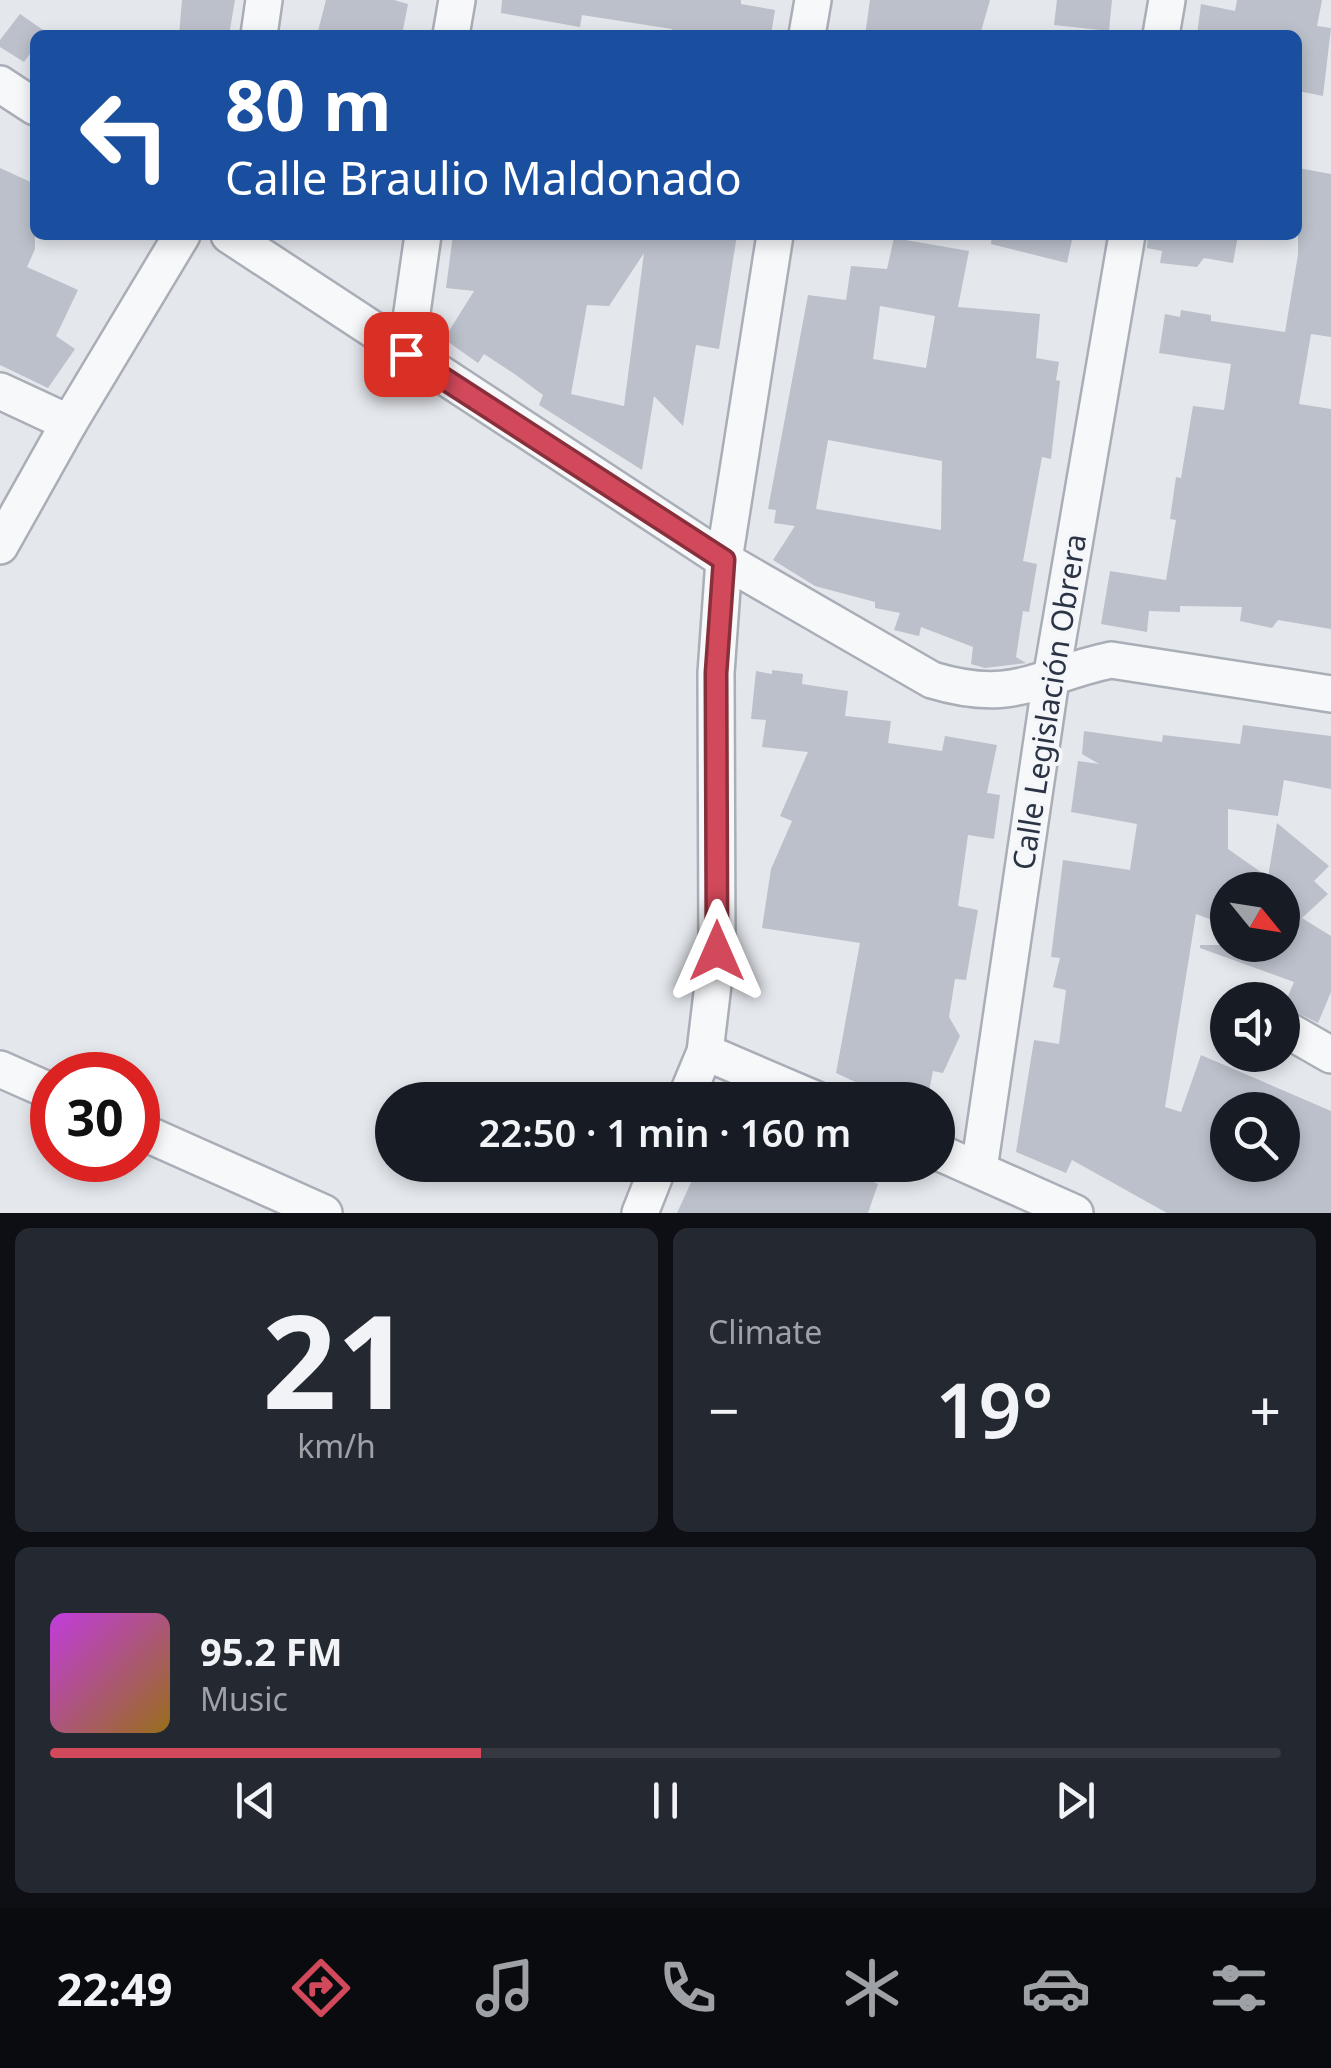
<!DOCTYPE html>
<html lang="en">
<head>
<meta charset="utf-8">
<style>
	:root { --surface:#171b24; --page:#242831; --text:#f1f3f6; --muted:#9ea1a6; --line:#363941; --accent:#d1495b }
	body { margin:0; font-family:"Noto Sans",sans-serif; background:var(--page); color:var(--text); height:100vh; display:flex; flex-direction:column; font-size:38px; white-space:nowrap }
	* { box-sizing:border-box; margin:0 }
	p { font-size:32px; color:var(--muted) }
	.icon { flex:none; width:55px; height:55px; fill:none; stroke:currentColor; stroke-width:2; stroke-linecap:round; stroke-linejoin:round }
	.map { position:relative; height:1213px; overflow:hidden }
	.sheet { display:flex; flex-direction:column; gap:15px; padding:15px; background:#0d0f14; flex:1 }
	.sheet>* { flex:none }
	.hud { position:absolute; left:30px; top:30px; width:1272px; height:210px; border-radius:15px; box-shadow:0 5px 15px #0003; background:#1a4fa0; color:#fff; overflow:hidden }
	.needle { width:65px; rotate:120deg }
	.tools { position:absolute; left:1210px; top:872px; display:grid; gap:20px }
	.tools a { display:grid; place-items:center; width:90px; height:90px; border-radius:50%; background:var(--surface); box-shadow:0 5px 15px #0003; font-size:50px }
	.speed { position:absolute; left:30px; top:1052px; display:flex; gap:20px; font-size:50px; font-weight:700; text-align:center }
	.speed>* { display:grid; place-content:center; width:130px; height:130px; border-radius:50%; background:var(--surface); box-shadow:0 5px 15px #0003; line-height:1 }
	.speed .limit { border:15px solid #d22; background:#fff; color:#111 }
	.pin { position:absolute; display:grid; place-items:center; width:85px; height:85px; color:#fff; margin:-42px; border-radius:20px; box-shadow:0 5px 15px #0006 }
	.me { position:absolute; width:110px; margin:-55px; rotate:0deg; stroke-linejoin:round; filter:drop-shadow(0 0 8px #0008) }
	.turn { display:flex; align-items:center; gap:35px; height:210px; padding:0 30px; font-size:45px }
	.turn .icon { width:130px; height:130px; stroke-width:2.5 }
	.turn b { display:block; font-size:70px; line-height:85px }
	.big { font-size:75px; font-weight:600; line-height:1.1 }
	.sheet .card { flex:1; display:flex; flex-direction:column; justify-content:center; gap:15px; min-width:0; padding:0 35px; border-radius:15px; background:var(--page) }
	.sheet .dial { align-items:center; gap:0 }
	.dial b { font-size:130px; line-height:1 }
	.song { display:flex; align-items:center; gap:30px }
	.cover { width:120px; height:120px; border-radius:15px; background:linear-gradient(135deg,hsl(290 70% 55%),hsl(40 70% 35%)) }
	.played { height:10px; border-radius:5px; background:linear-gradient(90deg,var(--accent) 35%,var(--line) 35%) }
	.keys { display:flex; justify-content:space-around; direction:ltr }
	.heat { display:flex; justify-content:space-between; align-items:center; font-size:55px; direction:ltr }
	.sheet .tiles { flex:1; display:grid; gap:15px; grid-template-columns:1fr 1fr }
	.card:last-child { grid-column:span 2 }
	.trip { position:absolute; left:375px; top:1082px; width:580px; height:100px; border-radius:50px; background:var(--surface); box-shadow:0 5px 15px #0003; font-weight:600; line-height:100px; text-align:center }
	.menu { display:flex; height:160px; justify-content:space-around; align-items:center; background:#090b0e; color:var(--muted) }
	.menu .icon { width:70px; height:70px }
	.menu .on { color:var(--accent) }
	.menu b { font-size:45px; color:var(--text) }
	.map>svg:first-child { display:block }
	.building { fill:#bbc0ca; fill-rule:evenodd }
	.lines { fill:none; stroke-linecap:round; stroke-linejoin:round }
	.minor-casing { stroke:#a9aeb7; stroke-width:40 }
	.minor { stroke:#f7f8fa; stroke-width:35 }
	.route-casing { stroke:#882f3b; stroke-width:25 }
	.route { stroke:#d1495b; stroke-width:18 }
	.labels { text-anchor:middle; stroke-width:8; stroke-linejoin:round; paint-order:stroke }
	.street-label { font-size:30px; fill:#2b3445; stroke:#f4f6f9 }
</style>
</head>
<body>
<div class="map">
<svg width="1331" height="1213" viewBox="0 0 1331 1213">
	<rect width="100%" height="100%" fill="#e4e7ec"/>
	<g class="building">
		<path d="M182,0H235L229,35H179Z"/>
		<path d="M326,0H394L408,4L402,35H317Z"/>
		<path d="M502,0H741V4L775,10L771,35H671L672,29L582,15L580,27L501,13Z"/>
		<path d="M870,0H990L980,35H865Z"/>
		<path d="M1057,0H1112L1109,31L1054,25Z"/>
		<path d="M1237,0H1322L1317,26L1331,28L1323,96L1298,91V35H1197L1201,4L1235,11Z"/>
		<path d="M20,14L46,32L35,35V47L24,62L0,47V40Z"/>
		<path d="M0,168L35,184V249L27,267L78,290L56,336L75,349L48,388L0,365Z"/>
		<path d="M1298,168L1331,174V337L1311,334L1299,404L1331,409V629L1278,620L1272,628L1240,621L1242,607L1180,606V612L1149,611L1147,632L1101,624L1110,571L1166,580L1176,520L1170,519L1176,477L1181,478L1193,406L1224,410L1231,364L1159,353L1165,314L1180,317L1181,310L1211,315V321L1285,332L1298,255Z"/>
		<path d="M453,235H737L719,349L696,345L683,426L654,396L642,470L539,405L543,395L516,375L484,354L478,363L444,339L474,291L446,288ZM644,253L624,406L571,394L587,305L609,306Z"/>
		<path d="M992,235H1073L1067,263L991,244Z"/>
		<path d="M1148,235H1238L1233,263L1204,258L1197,267L1160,263L1162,251L1147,248Z"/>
		<path d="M894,238L969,251L958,307L1040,314L1036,358L1059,362L1056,380L1060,381L1051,459L1042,457L1023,561L1037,564L1029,612L1023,611L1016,657L1026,663L985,668L971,664L973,647L921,627L919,636L894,630L900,613L875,608V602L815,586L773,560L795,526L774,523L776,510L768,509L808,295L846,300L851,266L887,269ZM880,306L935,316L926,368L873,359ZM828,440L942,461L941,530L816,509Z"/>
		<path d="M772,670L803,674L802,684L848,691L845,716L891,721L888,743L942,751L945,736L997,745L987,793L1000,795L994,839L968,835L958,906L978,910L966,980L955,979L949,1017L960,1036L943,1073L933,1071L929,1091L903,1087L895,1089L892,1099L836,1073L860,943L762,928L771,869L792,821L780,816L808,752L762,747L766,720L751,719L756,671L772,674Z"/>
		<path d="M1243,725L1331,736V789L1284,780L1278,816L1228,809V849L1268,877L1277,823L1329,866L1314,881L1328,894L1302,918L1331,936V992L1318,1023L1284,1006L1294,982L1200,948V945H1282V890H1228V926L1196,914L1165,1107L1181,1112L1201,1055L1331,1111V1213H1167L1072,1160L1066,1173L1016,1152L1034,1040L1059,1044L1066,990L1053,987L1060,958L1051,957L1063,860L1130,870L1137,824L1071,812L1078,761L1099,764L1082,754L1084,731L1162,742L1163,735L1240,744ZM1228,1110H1282V1165H1228Z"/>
		<path d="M699,1165H837L878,1184L868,1213H677Z"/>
	</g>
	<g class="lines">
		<g class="minor-casing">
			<g id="minor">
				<path d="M259,35L264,0"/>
				<path d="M451,35L457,0"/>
				<path d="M807,35L813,0"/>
				<path d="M1161,35L1167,0"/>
				<path d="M0,84L35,107"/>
				<path d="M229,235L724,560L932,680C1015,705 1036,676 1111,660L1331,694"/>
				<path d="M406,354L423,235"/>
				<path d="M0,391L69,423"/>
				<path d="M0,546L69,423L182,235"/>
				<path d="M1282,1027L1331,1055"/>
				<path d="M705,1052L817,1100"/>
				<path d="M0,1069L52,1092"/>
				<path d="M685,1100L705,1052L717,951L716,673L724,560L775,235"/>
				<path d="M138,1130L324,1213"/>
				<path d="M938,1152L1075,1213"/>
				<path d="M979,1169L1051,679L1127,235"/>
				<path d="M640,1213L659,1165"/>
			</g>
		</g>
		<use href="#minor" class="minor"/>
	</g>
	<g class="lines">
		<g class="route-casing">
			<path id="route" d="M406,354L724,560L716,673L717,951"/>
		</g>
		<use href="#route" class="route"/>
	</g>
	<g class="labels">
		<g class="street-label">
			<text transform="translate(1050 702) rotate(-81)" y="10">Calle Legislación Obrera</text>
		</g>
	</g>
</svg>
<div class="tools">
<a><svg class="needle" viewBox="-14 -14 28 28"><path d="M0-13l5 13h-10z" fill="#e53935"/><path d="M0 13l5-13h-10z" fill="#9ea1a6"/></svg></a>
<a><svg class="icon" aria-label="sound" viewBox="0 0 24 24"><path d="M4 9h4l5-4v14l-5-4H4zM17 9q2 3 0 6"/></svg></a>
<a><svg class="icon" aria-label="search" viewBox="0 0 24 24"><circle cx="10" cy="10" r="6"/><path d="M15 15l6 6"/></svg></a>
</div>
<div class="speed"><div class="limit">30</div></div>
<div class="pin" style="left:406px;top:354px;background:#d93025"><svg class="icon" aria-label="arrive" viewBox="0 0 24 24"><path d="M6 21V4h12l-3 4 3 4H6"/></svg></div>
<svg class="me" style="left:717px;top:951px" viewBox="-20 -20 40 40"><path d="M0-17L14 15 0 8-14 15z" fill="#d1495b" stroke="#fff" stroke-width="4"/></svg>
<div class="trip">22:50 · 1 min · 160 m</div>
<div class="hud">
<div class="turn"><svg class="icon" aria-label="left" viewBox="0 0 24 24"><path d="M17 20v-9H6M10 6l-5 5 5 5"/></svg><div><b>80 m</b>Calle Braulio Maldonado</div></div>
</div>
</div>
<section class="sheet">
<div class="tiles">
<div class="card dial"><b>21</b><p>km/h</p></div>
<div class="card"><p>Climate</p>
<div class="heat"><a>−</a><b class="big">19°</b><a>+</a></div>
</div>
<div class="card">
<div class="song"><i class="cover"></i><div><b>95.2 FM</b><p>Music</p></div></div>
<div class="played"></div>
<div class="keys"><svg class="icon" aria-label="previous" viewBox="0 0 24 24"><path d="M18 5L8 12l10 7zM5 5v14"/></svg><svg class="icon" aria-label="pause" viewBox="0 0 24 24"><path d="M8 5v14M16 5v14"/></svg><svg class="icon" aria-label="next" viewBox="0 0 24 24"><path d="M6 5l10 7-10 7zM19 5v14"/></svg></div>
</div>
</div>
</section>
<nav class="menu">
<b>22:49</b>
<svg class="icon on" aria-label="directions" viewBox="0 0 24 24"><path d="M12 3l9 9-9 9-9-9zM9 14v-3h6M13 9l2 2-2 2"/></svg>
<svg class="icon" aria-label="music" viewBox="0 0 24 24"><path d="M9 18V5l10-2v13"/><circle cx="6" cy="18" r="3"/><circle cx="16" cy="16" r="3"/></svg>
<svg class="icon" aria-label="phone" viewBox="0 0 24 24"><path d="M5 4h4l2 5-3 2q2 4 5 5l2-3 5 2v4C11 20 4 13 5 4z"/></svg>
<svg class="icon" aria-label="climate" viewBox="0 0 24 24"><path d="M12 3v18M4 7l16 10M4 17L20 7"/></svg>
<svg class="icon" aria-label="car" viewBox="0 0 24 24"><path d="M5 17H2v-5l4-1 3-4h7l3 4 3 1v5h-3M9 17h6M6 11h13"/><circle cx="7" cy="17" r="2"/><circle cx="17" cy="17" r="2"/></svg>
<svg class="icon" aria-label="filters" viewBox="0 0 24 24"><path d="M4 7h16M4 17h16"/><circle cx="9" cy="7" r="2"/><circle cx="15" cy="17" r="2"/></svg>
</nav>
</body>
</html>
